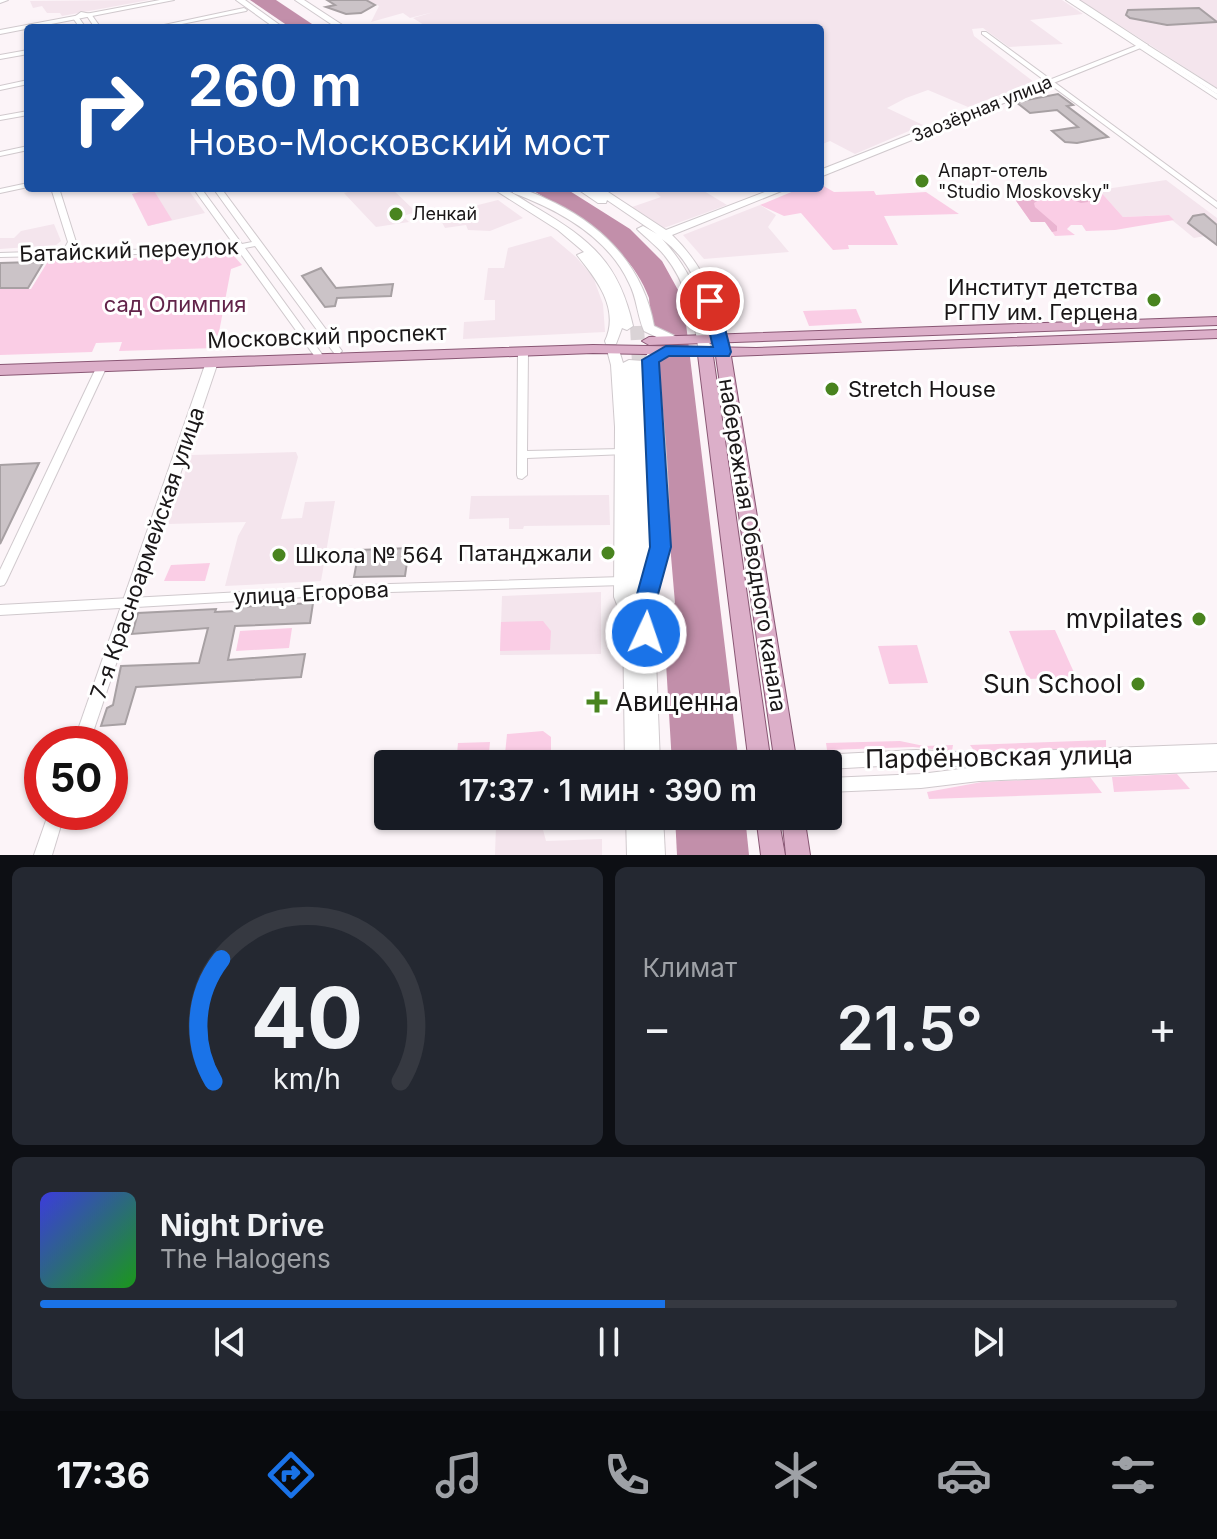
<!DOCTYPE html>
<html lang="ru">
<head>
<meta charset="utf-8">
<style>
	:root { --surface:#171b24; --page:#242831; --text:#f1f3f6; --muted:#9ea1a6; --line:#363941; --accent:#1a73e8 }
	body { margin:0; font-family:Inter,sans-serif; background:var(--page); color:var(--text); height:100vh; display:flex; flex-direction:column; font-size:30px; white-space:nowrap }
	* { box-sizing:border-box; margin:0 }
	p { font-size:26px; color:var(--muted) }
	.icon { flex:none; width:44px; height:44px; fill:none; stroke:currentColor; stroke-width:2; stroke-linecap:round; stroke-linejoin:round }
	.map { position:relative; height:855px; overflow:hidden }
	.details { display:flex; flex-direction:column; gap:12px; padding:12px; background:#0d0f14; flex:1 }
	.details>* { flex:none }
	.banner { position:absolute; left:24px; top:24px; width:800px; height:168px; border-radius:8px; box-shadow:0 2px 6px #0004; background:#1a4fa0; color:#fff; overflow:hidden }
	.speed { position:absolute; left:24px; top:726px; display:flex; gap:16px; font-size:40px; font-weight:700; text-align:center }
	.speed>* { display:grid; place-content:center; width:104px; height:104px; border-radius:50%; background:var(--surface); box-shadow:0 2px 6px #0004; line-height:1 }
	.speed .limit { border:12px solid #d22; background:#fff; color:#111 }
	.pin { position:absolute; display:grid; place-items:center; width:68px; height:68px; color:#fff; margin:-34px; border:4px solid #fff; border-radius:50%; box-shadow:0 2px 8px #0007 }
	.me { position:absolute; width:88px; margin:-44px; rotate:3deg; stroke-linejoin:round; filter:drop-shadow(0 0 6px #0008) }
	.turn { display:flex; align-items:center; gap:28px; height:168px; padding:0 32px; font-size:36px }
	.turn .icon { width:104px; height:104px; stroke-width:2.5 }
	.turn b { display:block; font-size:56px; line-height:68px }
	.big { font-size:60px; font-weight:600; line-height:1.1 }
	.details .card { flex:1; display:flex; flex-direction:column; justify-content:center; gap:12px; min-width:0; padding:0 28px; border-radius:12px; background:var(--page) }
	.details .dial { align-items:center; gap:0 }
	.dial svg { height:208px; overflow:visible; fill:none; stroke:var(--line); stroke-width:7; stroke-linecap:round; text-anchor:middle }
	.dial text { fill:var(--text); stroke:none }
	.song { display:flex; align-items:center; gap:24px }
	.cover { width:96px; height:96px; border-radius:12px; background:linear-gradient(135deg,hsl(240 70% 55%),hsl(120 70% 35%)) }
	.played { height:8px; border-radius:4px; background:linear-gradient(90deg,var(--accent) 55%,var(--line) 55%) }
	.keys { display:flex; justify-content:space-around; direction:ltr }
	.heat { display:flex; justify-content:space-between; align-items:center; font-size:44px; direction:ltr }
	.details .tiles { flex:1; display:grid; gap:12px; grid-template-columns:1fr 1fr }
	.card:last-child { grid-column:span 2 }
	.trip { position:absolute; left:374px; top:750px; width:468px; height:80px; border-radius:8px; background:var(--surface); box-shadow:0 2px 6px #0004; font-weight:600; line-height:80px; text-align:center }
	.tabs { display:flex; height:128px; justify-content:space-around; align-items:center; background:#090b0e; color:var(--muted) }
	.tabs .icon { width:56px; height:56px }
	.tabs .on { color:var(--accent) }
	.tabs b { font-size:36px; color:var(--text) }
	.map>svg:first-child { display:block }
	.built { fill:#f4e5ed }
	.green { fill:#facde5 }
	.forest { fill:#eab4d1 }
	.water { fill:#c28faa }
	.building { fill:#cbc3c7; stroke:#a7a0a3; stroke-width:2 }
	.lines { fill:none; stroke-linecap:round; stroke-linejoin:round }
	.secondary-tunnel { stroke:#dad3d6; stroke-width:14; stroke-dasharray:14 7; stroke-linecap:butt }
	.minor-casing { stroke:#d0c9cd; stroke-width:2 }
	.tertiary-casing { stroke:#d0c9cd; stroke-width:2 }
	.secondary-casing { stroke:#d0c9cd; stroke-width:2 }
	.primary-casing { stroke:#895774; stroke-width:2 }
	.minor { fill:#fff; fill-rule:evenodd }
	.tertiary { fill:#fff; fill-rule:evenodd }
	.secondary { fill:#fff; fill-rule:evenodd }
	.primary { fill:#dcafc9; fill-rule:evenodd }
	.route { fill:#1a73e8; stroke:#114b97; stroke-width:2 }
	.poi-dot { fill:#49841f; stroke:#fff; stroke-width:3 }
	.labels { text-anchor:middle; stroke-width:6; stroke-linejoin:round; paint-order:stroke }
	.far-street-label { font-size:18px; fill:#1a1718; stroke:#fff }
	.far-poi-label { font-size:18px; fill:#1a1718; stroke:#fff; text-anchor:start }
	.street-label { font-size:22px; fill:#1a1718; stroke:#fff }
	.poi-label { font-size:22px; fill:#1a1718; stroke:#fff; text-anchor:end }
	.park-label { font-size:22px; fill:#62244a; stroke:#fff }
	.near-poi-label { font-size:26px; fill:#1a1718; stroke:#fff; text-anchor:end }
	.near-street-label { font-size:26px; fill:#1a1718; stroke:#fff }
</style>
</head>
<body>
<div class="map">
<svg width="1217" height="855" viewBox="0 0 1217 855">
	<rect width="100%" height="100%" fill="#fcf4f8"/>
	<g class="built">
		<path d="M149,0L62,16L60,13H47L42,6L33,8L30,1Z"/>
		<path d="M367,0H1062L1083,14L1030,20L1063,44L1009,47L983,28L972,29L974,36L1034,82L968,107L928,90L906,98L887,108L923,125L855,154L830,141L820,145V28H417L424,25L413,18L434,12L410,18L403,13L371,22L379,6Z"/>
		<path d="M1079,0H1217V88L1099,12Z"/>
		<path d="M1166,180L1217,218V246L1205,236L1194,238L1166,215L1123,217L1099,190Z"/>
		<path d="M154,188H187L205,213L148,226L132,194Z"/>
		<path d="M364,188H391L416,212L403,216L409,222L376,227L344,193Z"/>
		<path d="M665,188H699L727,205L664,228L632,207L661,197L655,192Z"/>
		<path d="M498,200L523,218L490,231L468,230L466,225L445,228L438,215Z"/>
		<path d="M760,205L776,215L768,227L789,252L704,259L683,235Z"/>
		<path d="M54,224L61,241L56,245L0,249V238H14L21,231Z"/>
		<path d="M551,236L576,257L593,277L603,304L605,332L463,339L464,322L495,320V300H484L488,268H504L508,248Z"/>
		<path d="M296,452L298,457L281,519L302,518L305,502L335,501L321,581L225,586L238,536L246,522L168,524L191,455Z"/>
		<path d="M609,495L610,525L524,526L523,529H509V518L469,519L471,496Z"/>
		<path d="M601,592V654L500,655L502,596Z"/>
		<path d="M535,820L542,826L546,841L602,839V855H495L496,825L501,822Z"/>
	</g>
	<g class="green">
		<path d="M820,184L834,192L874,191L876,195L926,192L959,214L884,216L898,245H848L849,249L833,250L801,213L784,216L760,205L801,188H820Z"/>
		<path d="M1090,187L1099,190L1123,217L1169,215L1174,220L1115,230L1086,231L1082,225H1071L1067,229L1075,235L1055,236L1045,222H1031L1007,188Z"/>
		<path d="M153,189L172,220L148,226L132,194Z"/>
		<path d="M194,255H233L242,265L231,269L216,348L119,351L122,342L96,343L92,352L0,355V289H31L50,258L72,257V261Z"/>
		<path d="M856,309L862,323L809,326L803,311Z"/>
		<path d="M210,563L205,581H164L171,565Z"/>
		<path d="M543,621L551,631L550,650L500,651L501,622Z"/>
		<path d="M292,628L289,648L236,651L240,631Z"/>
		<path d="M1055,630L1076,677L1028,679L1009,631Z"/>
		<path d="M917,645L928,683L889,684L878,646Z"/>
		<path d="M543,731L551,737V764H504L507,734Z"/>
		<path d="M1106,740V747L975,752L970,745Z"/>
		<path d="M900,741L924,746L953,745L952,751L913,747L827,750L826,743Z"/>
		<path d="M490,742L488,764H456L458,743Z"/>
		<path d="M1177,774L1190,789L1114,792L1112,777Z"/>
		<path d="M1090,777L1102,793L929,799L927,792L982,782Z"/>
	</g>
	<path class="forest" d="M1092,187L1088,193V202L1081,203L1049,191L1046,192L1047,195L1034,203L1035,207L1057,226V231L1052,232L1045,222H1031L1007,188Z"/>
	<g class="water">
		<path d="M250,0H276L318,28H291Z"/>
		<path d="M529,188H565L630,229L662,261L683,299L739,764H672L663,612L675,603L649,298C628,243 577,218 529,188Z"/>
		<path d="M675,816H745L749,855H677Z"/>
	</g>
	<g class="building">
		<path d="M327,0H366L375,5L361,13L346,14L326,7L335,5Z"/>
		<path d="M1199,8L1217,22L1167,25L1130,18L1126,15L1128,10Z"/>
		<path d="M1058,94L1073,105L1067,106L1108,137L1077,143L1065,142L1052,131L1078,127L1057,110L1030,113L1016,102Z"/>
		<path d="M1204,214L1217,225V245L1188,223L1193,216Z"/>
		<path d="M0,263L33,262L43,263L28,288H0Z"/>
		<path d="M321,268L336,288L393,284L391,296L337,298L335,306L325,307L302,276Z"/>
		<path d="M39,463L28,486L0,544V465Z"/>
		<path d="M409,548L405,576L354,577L359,550Z"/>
		<path d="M313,603L310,623L235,626L228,660L305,654L301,677L136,687L125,724L101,726L107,708L113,705L121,666L199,663L208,628L132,634L138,613L216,609L215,612L236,611L237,607Z"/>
	</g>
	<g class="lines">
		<path class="secondary-tunnel" d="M637,326L639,364"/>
		<g class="minor-casing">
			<g id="minor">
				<path d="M0,0H8L0,3Z"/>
				<path d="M244,8L247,10L246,11L162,28H150Z"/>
				<path d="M81,12L91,14L101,28H95L87,16H82L79,18L86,28H80L73,18Z"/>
				<path d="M982,32H986L1217,202V208L982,34Z"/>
				<path d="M1142,44H1146L1217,89V94L1142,46Z"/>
				<path d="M28,50V54L0,59V55Z"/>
				<path d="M28,80V84L0,90V86Z"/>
				<path d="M28,111V115L0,120V116Z"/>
				<path d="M28,146V150L0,156V152Z"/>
				<path d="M28,183V187L0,193V189Z"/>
				<path d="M51,188H59L76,242L71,251L227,248L235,246L193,188H201L242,244L252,242L213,188H221L342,351L340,353H334L255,246L245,248L324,357L326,359L324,361H318L238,250L227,252L0,257V253L63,251L68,242Z"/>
				<path d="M523,348L528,351L527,451L622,449L626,450L627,452L626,454L527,458V475L522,479L518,478L517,475L518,351Z"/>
				<path d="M102,363L107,366L6,582L4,585L0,586V570L97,366Z"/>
				<path d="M622,577L626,578L628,581L626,584L622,585L390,592L0,615V605L390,584Z"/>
			</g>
		</g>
		<g class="tertiary-casing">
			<g id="tertiary">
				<path d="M160,0H174L0,34V30Z"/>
				<path d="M1066,0H1073L1217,94V99Z"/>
				<path d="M212,359L218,362L89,744H73L206,362Z"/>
				<path d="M1217,744V771L979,781L921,788L828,792V778L921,774L976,767L916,764L828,769V764H774L776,759L782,757L916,750L979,753Z"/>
				<path d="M49,812H65L52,855H34Z"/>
			</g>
		</g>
		<g class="secondary-casing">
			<g id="secondary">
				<path d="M236,0H245L284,28H275Z"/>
				<path d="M295,0H304L347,28H337Z"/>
				<path d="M1070,0H1079L1148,45L820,177V170L1138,45Z"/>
				<path d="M492,188C510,188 521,199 537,208C591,240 619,263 633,326L627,330L622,328L616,344H606L605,341C620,309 597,280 577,255L584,252L558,230Z"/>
				<path d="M576,188H602L666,230L775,188H789L672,235C708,270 718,305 729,352L728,355L723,356L717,352C707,311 698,265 662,239C693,272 705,308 711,352L710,355L705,356L699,352C694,318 687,283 665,256C657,246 646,238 637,229L643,226L657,234L607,200L606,203H598Z"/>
				<path d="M513,189C527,188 542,197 555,203C606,228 644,269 654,326L677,337L679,340L677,343H669L644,331C637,315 637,298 629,283C608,237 559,210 513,193Z"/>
				<path d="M613,346L619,350L623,363L629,360L643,361L648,353L666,347L672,351L657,361C660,395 682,564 656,581L655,633L660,764H625L623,620L614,597L615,427L611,365L607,350Z"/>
				<path d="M626,816H663L665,855H627Z"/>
			</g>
		</g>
		<g class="primary-casing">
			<g id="primary">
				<path d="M1217,317V325L649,345L642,341L649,337Z"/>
				<path d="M1217,330V338L731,356L797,764H775L716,356H713L771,764H749L698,355L593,353L0,375V365L593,345L756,348Z"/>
				<path d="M756,816H778L785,855H761Z"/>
				<path d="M782,816H804L810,855H786Z"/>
			</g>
		</g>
		<use href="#minor" class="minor"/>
		<use href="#tertiary" class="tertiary"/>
		<use href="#secondary" class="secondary"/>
		<use href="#primary" class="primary"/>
	</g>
	<path class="route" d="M710,297L718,301L731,352L729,356H669L659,362L671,547L657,598V633L654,639L646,642L638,639L635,633L636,598L650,547L642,360L666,346L713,347L702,301Z"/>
	<g class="poi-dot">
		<circle cx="922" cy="181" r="8"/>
		<circle cx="396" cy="214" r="8"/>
		<circle cx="1154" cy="300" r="8"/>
		<circle cx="832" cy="389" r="8"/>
		<circle cx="608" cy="553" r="8"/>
		<circle cx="279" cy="555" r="8"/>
		<circle cx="1199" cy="619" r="8"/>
		<circle cx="1138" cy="684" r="8"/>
		<path d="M593 690h8v8h8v8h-8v8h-8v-8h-8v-8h8z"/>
	</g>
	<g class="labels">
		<g class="far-street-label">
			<text transform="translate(982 109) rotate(-22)" y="6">Заозёрная улица</text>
		</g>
		<g class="far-poi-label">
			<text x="938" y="177">Апарт-отель<tspan x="938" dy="21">"Studio Moskovsky"</tspan></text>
			<text x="412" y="220">Ленкай</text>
		</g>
		<g class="street-label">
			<text transform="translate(129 250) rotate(-2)" y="8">Батайский переулок</text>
			<text transform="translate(327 336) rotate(-2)" y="8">Московский проспект</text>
			<text transform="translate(753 545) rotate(81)" y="8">набережная Обводного канала</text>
			<text transform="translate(147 553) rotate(-71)" y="8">7-я Красноармейская улица</text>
			<text transform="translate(311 593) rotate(-3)" y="8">улица Егорова</text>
		</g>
		<g class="poi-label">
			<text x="1138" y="295">Институт детства<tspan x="1138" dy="25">РГПУ им. Герцена</tspan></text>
			<text x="848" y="397" text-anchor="start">Stretch House</text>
			<text x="592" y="561">Патанджали</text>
			<text x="295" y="563" text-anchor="start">Школа № 564</text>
		</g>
		<g class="park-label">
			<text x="175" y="312">сад Олимпия</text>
		</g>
		<g class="near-poi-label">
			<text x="1183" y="628">mvpilates</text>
			<text x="1122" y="693">Sun School</text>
			<text x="615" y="711" text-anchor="start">Авиценна</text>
		</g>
		<g class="near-street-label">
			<text transform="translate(999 757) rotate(-1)" y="9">Парфёновская улица</text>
		</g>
	</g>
</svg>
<div class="speed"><div class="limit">50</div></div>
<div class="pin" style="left:710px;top:301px;background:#d93025"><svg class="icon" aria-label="arrive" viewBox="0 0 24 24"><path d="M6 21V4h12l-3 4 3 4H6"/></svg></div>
<svg class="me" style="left:646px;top:633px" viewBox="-20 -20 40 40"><circle r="17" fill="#1a73e8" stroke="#fff" stroke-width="3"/><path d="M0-11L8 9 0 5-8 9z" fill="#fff"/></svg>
<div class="trip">17:37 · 1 мин · 390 m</div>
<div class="banner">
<div class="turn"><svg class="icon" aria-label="right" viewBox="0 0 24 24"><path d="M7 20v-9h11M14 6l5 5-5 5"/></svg><div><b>260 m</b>Ново-Московский мост</div></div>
</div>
</div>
<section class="details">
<div class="tiles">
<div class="card dial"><svg viewBox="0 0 100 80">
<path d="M14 69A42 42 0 1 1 86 69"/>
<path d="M14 69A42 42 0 0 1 17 22" stroke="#1a73e8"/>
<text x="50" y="56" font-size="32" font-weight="700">40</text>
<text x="50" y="72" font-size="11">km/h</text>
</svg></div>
<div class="card"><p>Климат</p>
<div class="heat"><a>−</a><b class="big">21.5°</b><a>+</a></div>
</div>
<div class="card">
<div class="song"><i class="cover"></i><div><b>Night Drive</b><p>The Halogens</p></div></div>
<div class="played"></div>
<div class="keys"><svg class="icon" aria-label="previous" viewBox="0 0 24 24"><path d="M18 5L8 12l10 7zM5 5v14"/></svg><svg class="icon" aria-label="pause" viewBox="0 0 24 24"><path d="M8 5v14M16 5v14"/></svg><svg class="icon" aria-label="next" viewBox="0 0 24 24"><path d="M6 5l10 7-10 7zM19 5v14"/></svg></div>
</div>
</div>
</section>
<nav class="tabs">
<b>17:36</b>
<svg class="icon on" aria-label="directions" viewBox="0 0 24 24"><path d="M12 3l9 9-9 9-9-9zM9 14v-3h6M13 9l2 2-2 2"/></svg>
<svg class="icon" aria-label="music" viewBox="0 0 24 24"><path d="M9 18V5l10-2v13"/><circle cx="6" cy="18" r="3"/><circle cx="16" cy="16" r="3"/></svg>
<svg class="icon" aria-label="phone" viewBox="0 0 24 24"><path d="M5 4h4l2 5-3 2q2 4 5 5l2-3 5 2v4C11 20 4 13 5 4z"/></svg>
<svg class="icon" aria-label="climate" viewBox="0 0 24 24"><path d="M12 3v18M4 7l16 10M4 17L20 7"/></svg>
<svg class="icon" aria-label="car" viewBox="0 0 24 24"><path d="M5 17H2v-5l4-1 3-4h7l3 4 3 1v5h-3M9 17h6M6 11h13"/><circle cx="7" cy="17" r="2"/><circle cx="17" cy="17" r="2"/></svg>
<svg class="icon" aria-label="filters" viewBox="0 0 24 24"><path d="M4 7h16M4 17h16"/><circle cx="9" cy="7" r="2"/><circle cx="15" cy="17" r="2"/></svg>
</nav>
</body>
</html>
